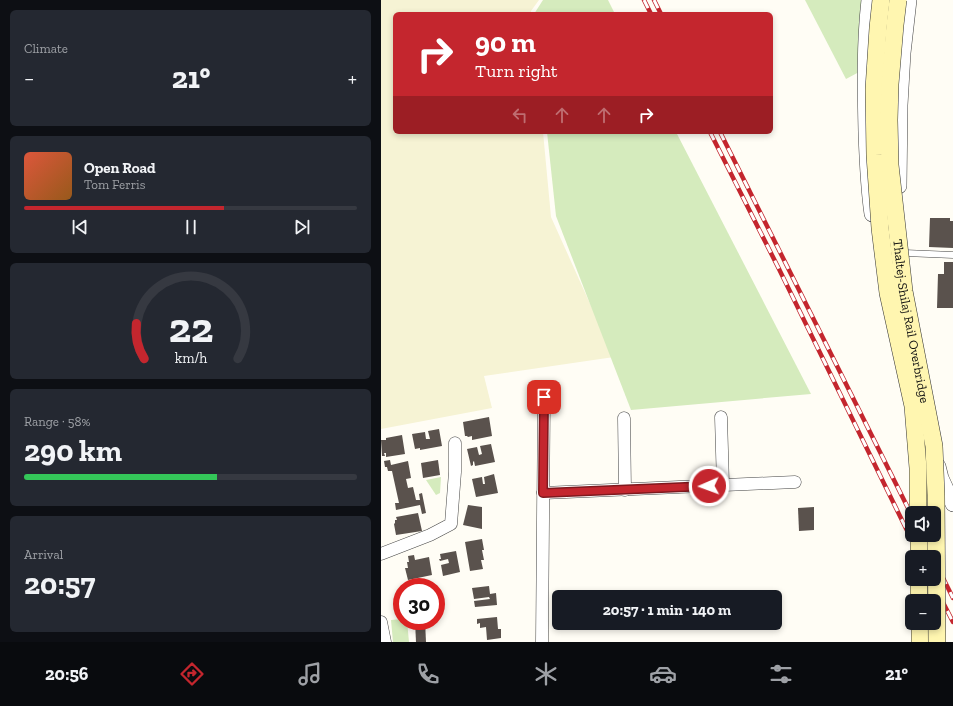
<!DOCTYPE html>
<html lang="en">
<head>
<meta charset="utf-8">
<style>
	:root { --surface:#171b24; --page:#242831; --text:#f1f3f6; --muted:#9ea1a6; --line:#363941; --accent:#c4262e }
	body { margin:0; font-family:"Zilla Slab",serif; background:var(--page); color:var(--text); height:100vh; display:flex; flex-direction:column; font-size:15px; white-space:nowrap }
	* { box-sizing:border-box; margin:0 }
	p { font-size:13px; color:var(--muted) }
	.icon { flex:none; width:22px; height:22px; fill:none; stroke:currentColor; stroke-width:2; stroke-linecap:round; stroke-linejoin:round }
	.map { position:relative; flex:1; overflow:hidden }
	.side { display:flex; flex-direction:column; gap:10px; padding:10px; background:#0d0f14; width:381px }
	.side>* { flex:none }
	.top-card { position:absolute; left:12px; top:12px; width:380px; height:122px; border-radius:6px; box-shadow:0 2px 6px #0003; background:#c4262e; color:#fff; overflow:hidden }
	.tools { position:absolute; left:524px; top:506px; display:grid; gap:8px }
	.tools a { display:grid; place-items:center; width:36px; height:36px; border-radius:6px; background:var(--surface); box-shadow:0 2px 6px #0003; font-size:20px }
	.speed { position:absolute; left:12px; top:578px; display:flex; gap:8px; font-size:20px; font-weight:700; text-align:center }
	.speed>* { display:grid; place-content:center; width:52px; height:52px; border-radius:50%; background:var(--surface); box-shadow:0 2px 6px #0003; line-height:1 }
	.speed .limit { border:6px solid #d22; background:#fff; color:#111 }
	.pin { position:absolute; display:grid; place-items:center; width:34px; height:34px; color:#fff; margin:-17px; border-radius:8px; box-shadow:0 2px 6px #0006 }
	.me { position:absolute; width:44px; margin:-22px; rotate:268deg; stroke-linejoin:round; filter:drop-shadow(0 0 3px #0008) }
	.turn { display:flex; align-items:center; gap:14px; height:84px; padding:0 16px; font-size:18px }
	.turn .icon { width:52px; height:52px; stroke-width:2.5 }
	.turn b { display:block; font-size:28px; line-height:34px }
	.lanes { display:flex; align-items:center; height:38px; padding:0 16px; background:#0003; justify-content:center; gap:20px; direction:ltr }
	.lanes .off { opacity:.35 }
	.big { font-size:30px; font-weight:800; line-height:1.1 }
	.side .card { flex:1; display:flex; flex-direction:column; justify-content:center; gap:6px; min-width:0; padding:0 14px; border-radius:6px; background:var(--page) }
	.side .dial { align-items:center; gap:0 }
	.dial svg { height:104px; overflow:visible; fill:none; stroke:var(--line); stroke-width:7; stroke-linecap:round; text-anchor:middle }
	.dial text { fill:var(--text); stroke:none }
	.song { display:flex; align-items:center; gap:12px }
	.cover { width:48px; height:48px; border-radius:6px; background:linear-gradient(135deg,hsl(10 70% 55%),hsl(30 70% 35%)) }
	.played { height:4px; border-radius:2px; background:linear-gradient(90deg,var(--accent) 60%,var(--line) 60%) }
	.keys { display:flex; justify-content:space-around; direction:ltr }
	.heat { display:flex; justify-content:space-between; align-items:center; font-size:22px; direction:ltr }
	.charge { height:6px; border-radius:3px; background:linear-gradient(90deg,#34c759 58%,var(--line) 0) }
	.trip { position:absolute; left:171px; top:590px; width:230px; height:40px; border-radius:6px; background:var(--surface); box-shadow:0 2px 6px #0003; font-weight:800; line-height:40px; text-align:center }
	.tabs { display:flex; height:64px; justify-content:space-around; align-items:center; background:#090b0e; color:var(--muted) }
	.tabs .icon { width:28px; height:28px }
	.tabs .active { color:var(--accent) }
	.tabs b { font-size:18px; color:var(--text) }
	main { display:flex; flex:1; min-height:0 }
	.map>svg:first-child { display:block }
	.farmland { fill:#f6f3d4 }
	.green { fill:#d5ebbd }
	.building { fill:#5a524d }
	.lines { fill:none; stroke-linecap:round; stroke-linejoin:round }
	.service-casing { stroke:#444; stroke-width:7 }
	.minor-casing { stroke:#444; stroke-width:13 }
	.tertiary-casing { stroke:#444; stroke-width:16 }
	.secondary-casing { stroke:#333; stroke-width:18 }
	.service { stroke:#fff; stroke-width:6 }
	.minor { stroke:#fff; stroke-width:12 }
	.tertiary { stroke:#fff; stroke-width:15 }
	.secondary { stroke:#fff6b0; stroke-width:17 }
	.rail-casing { stroke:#c4262e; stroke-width:4.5 }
	.rail { stroke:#fff; stroke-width:3; stroke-dasharray:9; stroke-linecap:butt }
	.secondary-bridge-casing { stroke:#333; stroke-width:18; stroke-linecap:butt }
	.secondary-bridge { stroke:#fff6b0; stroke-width:17 }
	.route-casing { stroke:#7f191e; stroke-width:10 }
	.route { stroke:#c4262e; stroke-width:7 }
	.labels { text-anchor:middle; stroke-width:4; stroke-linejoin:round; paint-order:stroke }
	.street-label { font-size:13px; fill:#111; stroke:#fff }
</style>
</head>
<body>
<main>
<section class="side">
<div class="card"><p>Climate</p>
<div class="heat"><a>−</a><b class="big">21°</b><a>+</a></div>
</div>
<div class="card">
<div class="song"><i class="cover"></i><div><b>Open Road</b><p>Tom Ferris</p></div></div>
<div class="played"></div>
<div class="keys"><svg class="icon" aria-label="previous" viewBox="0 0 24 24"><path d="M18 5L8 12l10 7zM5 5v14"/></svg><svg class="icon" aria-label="pause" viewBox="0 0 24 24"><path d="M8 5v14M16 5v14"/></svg><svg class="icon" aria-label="next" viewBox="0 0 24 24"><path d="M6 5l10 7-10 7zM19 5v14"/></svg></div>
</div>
<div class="card dial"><svg viewBox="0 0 100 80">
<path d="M14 69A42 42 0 1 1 86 69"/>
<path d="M14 69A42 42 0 0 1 8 42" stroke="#c4262e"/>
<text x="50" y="56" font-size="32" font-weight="700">22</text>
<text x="50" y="72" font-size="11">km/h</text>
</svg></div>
<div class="card"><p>Range · 58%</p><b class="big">290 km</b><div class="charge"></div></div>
<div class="card"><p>Arrival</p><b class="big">20:57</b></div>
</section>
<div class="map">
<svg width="572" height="642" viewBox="0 0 572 642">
	<rect width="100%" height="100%" fill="#fffdf5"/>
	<path class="farmland" d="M0,0H158L150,11V14H14V132H162L170,217L233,357L103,376L111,408L0,429Z"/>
	<g class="green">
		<path d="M162,0H227L234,14H153Z"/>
		<path d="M424,0H488L480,71L465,79Z"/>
		<path d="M166,132H295L430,394L250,410L175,216Z"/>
		<path d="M60,477L59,493L55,495L45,480Z"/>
		<path d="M21,619V621H26L28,642H12L10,620Z"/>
	</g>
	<g class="building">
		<path d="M549,218H569V221H572V248L548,247Z"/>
		<path d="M563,262H572V308H556L557,274H563Z"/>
		<path d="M108,417L111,436L91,440V436L87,437L86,436H84L82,422Z"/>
		<path d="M58,429L61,446L39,450V448L34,449L31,434L44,432L45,439H49L47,431Z"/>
		<path d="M21,435L24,454L5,457V453H3L4,456H1L0,440H5V438Z"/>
		<path d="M110,444L114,462L94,466L93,461L92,462V465L90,466L86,449L96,447L98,455L101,454L99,446Z"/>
		<path d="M9,460L10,465L27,461L30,478L25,479L27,488L32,487L35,500H39L38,494L41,493L45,513L41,514L39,505L15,510L14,503H18L11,471H7L6,467H4L3,461Z"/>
		<path d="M57,460L59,475L42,478L40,463Z"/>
		<path d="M113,474L117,493L95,497L91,479L101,477L102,484H104L103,477Z"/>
		<path d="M87,505L101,507V529L82,525Z"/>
		<path d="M433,507V530L418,531L417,508Z"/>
		<path d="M37,513L41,531L15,535L13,524L14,523V520H16L15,517Z"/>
		<path d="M101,539L103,550H101L103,560H100L102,569L89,571L84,542Z"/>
		<path d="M75,551L79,572L62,576L60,565L68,563L67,559L59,561L58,559H60L59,554Z"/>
		<path d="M33,555L34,560L48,557L51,575L27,580L24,568H27L26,562H28L27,556Z"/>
		<path d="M108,586L109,594L115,593L116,605L94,607L93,601L109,599L108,597L93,599L91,588Z"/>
		<path d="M202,593V597H182V594Z"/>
		<path d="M116,617L117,629H120V638L106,640L105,627L99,628V623L96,624V619Z"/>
		<path d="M34,621H44L45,642H35Z"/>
	</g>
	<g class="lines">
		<g class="service-casing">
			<path id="service" d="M524,253L572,255"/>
		</g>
		<g class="minor-casing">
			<g id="minor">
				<path d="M340,417L342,485"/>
				<path d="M243,418L244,490"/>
				<path d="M162,493L414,482"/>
				<path d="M0,554L49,535L70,524L74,472V443"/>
				<path d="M0,622L4,642"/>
				<path d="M161,642L163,397"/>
			</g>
		</g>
		<g class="tertiary-casing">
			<g id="tertiary">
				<path d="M488,0C483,44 484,88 485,132C486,160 487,187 491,214"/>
				<path d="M518,186L519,105L522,53L528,0"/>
				<path d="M557,466L560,478L572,504"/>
			</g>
		</g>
		<g class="secondary-casing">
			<g id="secondary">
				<path d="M538,579V601"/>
				<path d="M539,623V642"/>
			</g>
		</g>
		<use href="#service" class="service"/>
		<use href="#minor" class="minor"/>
		<use href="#tertiary" class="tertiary"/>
		<use href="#secondary" class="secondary"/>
		<g class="rail-casing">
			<g id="rail">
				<path d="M263,0L270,14"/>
				<path d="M273,0L280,14"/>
				<path d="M329,132L398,269L539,557"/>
				<path d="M339,132L531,516"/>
				<path d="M541,535L552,557"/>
				<path d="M553,560L572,598"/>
				<path d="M550,579L572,622"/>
			</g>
		</g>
		<use href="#rail" class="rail"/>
		<g class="secondary-bridge-casing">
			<g id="secondary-bridge">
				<path d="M500,0L497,28L493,89L494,155L499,228L507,293L532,406L537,468V513"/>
				<path id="s1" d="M517,0L514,25L509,84L508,120L509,165L523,291L553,446L555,495L556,642"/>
				<path d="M538,535V557"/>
			</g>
		</g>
		<use href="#secondary-bridge" class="secondary-bridge"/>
	</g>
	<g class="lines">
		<g class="route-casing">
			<path id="route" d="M163,397L162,493L328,486"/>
		</g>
		<use href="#route" class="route"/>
	</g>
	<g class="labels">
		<g class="street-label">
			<text dy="5" stroke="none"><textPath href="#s1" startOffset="323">Thaltej-Shilaj Rail Overbridge</textPath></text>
		</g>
	</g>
</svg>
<div class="tools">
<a><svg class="icon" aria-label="sound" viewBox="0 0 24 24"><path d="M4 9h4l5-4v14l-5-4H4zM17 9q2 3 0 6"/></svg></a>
<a>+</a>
<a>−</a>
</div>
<div class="speed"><div class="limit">30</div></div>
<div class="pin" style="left:163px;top:397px;background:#d93025"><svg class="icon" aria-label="arrive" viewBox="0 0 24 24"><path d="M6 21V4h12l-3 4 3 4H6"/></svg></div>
<svg class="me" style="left:328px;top:486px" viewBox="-20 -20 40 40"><circle r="17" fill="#c4262e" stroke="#fff" stroke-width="3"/><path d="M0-11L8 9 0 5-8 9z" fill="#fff"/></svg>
<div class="trip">20:57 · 1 min · 140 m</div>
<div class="top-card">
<div class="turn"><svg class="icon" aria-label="right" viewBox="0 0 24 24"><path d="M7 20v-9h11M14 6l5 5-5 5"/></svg><div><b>90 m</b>Turn right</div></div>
<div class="lanes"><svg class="icon off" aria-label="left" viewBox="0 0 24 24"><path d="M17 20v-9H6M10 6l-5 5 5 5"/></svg><svg class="icon off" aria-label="ahead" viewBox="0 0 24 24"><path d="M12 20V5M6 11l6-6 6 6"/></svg><svg class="icon off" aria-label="ahead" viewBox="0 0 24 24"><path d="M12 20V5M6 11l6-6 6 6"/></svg><svg class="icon" aria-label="right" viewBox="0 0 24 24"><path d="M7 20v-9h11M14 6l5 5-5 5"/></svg></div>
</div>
</div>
</main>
<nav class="tabs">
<b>20:56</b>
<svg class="icon active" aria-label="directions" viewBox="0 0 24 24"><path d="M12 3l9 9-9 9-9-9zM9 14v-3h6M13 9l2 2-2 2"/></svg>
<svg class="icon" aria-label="music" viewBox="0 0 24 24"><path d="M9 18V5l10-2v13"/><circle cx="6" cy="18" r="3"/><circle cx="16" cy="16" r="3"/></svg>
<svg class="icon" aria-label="phone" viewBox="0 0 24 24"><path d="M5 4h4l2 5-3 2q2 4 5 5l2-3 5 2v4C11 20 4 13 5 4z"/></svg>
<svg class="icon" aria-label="climate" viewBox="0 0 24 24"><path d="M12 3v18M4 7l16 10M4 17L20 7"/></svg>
<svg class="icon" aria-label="car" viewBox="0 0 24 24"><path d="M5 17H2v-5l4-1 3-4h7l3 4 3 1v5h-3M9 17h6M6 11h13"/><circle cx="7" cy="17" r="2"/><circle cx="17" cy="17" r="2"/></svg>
<svg class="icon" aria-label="filters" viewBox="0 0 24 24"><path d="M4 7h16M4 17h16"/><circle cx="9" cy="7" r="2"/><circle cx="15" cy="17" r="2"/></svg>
<b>21°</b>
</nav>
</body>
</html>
